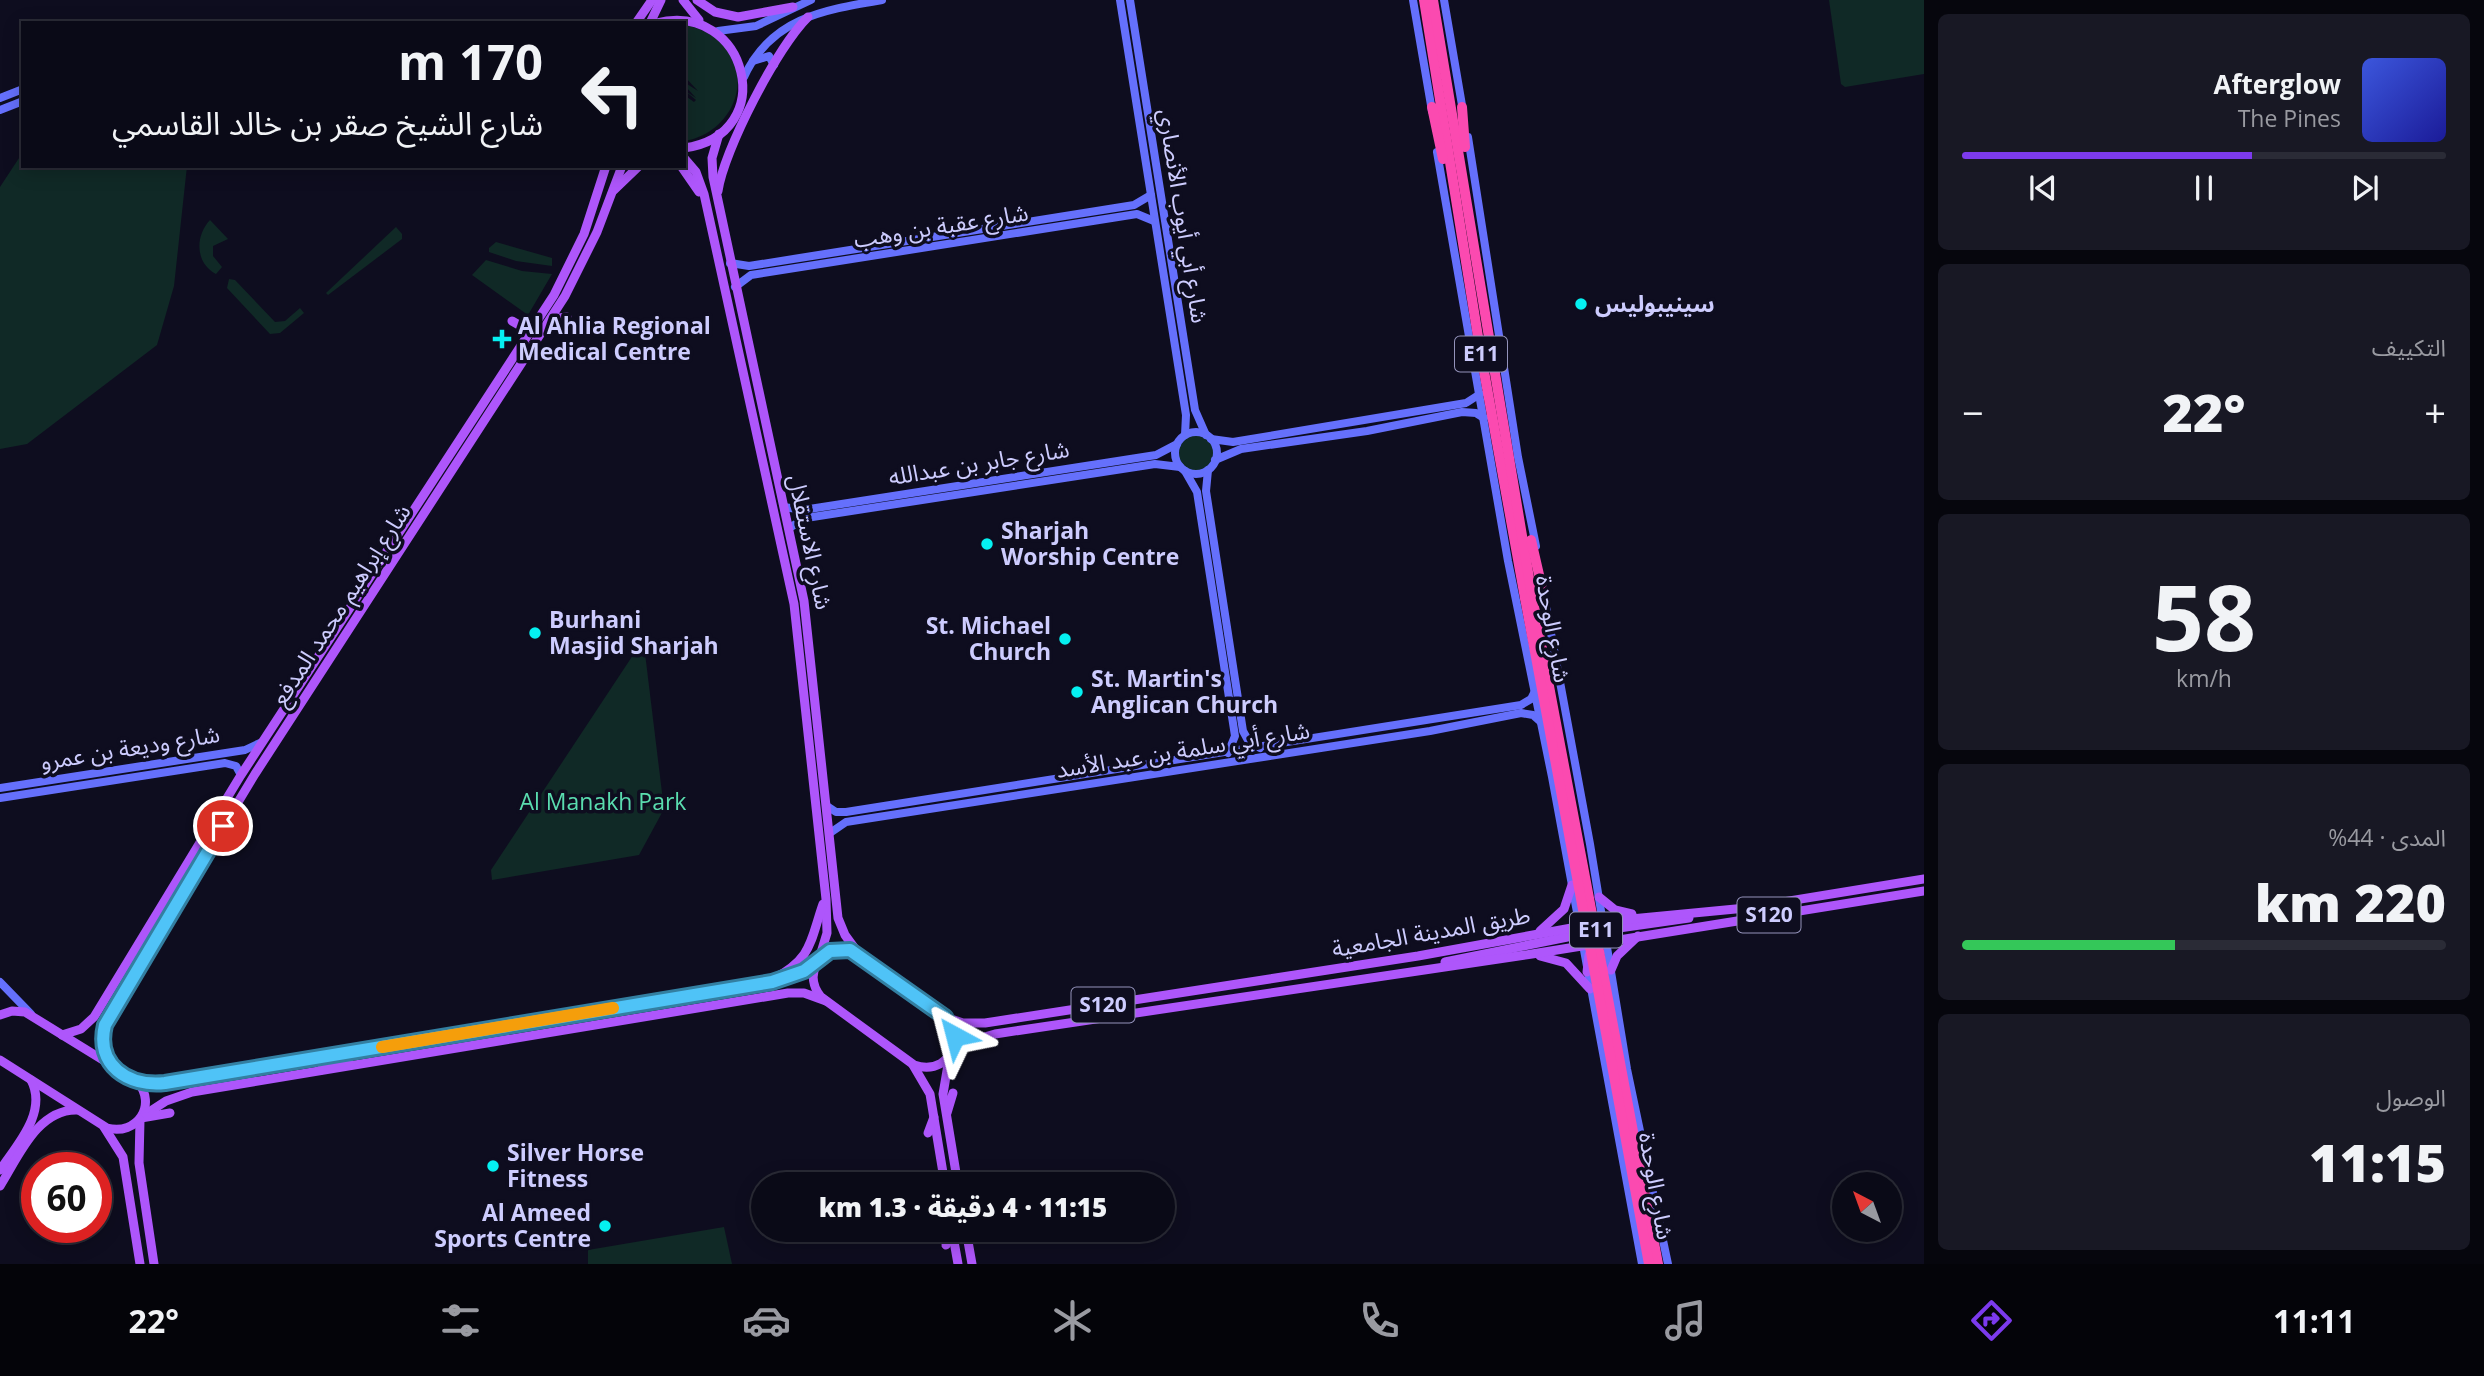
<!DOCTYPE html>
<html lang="ar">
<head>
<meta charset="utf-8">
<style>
	:root { --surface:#0a0a17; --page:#181824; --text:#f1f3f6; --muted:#999aa1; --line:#2a2b36; --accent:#7c3aed }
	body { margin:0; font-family:"Open Sans","Noto Sans Arabic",sans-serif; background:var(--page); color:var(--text); direction:rtl; height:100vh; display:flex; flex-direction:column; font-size:26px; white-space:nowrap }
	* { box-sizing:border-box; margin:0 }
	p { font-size:23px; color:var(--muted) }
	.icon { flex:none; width:38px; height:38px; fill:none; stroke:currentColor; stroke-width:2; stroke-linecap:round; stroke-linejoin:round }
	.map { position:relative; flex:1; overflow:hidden; direction:ltr }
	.details { display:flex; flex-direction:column; gap:14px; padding:14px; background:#06060d; width:560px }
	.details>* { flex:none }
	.hud { position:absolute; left:21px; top:21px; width:665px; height:147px; border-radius:0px; box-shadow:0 4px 18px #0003,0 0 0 2px var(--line); direction:rtl; background:#0a0a17; color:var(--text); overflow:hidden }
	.needle { width:46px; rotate:319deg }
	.controls { position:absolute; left:1832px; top:1172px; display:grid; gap:14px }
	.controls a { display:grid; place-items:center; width:70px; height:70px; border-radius:50%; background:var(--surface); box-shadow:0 4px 18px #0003,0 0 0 2px var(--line); font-size:35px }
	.speed { position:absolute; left:21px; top:1152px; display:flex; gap:14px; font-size:35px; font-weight:700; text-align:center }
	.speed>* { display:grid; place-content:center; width:91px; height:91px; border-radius:50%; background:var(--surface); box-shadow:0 4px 18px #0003,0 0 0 2px var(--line); line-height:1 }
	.speed .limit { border:10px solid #d22; background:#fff; color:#111 }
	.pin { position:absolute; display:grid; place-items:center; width:60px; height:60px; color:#fff; margin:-30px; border:4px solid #fff; border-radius:50%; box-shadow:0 2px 7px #0007 }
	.me { position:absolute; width:77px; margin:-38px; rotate:322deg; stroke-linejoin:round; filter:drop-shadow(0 0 5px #0008) }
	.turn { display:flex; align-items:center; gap:24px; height:147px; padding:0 28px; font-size:32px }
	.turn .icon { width:91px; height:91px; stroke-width:2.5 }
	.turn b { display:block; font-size:49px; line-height:60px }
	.big { font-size:52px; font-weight:800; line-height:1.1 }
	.details .card { flex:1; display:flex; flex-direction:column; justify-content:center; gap:10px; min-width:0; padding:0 24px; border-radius:10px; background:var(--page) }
	.details .dial { align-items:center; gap:0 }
	.dial b { font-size:91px; line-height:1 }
	.song { display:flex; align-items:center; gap:21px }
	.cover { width:84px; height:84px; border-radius:10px; background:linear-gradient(135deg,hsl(230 70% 55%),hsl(240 70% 35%)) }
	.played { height:7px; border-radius:4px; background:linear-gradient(90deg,var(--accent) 60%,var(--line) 60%) }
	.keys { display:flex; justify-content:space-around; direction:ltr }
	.heat { display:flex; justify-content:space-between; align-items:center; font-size:38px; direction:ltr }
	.charge { height:10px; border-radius:5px; background:linear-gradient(90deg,#34c759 44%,var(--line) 0) }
	.trip { position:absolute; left:751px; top:1172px; width:424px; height:70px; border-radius:35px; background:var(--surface); box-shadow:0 4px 18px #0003,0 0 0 2px var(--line); font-weight:800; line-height:70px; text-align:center; direction:rtl }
	.menu { display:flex; height:112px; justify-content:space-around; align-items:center; background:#040409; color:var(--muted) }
	.menu .icon { width:49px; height:49px }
	.menu .active { color:var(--accent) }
	.menu b { font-size:32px; color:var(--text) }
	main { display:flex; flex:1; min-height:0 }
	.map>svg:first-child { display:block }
	.green { fill:#102926 }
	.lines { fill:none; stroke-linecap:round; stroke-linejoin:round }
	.secondary { stroke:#6570fc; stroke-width:8 }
	.primary { stroke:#ae56fb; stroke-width:9 }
	.highway { stroke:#fb4ab0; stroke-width:10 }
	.highway-bridge { stroke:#fb4ab0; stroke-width:10 }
	.route-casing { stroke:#337fa1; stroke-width:18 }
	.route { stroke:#4fc3f7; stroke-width:12 }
	.slow { stroke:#f59e0b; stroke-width:12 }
	.poi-dot { fill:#05f0f1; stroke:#0e0d1f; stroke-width:2.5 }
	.labels { text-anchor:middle; stroke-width:7; stroke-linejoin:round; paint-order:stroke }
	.shield { fill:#0e0d1f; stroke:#9493bb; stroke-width:2 }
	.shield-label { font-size:21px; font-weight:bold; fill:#cdccfe }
	.street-label { font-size:23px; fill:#cdccfe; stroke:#0e0d1f }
	.poi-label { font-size:23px; font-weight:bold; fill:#cdccfe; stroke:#0e0d1f; text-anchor:start }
	.park-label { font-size:23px; fill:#5adcaf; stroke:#0e0d1f }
</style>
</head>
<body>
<main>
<section class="details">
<div class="card">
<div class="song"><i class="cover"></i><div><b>Afterglow</b><p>The Pines</p></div></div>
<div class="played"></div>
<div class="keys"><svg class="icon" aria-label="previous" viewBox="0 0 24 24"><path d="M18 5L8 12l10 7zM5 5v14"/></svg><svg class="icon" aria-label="pause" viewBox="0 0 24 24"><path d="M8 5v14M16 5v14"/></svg><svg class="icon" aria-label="next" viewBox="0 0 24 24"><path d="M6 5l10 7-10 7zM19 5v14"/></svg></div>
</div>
<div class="card"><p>التكييف</p>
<div class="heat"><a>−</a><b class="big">22°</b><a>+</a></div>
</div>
<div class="card dial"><b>58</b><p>km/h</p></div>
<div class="card"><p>المدى · 44%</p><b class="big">220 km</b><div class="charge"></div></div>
<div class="card"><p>الوصول</p><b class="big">11:15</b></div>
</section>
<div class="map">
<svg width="1924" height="1264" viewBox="0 0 1924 1264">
	<rect width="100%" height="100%" fill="#0e0d1f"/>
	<g class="green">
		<path d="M1829,0H1924V74L1845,87L1841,84Z"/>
		<path d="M684,24C700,29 716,34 727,49C754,86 727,135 684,141V129L688,125L684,123V95L694,102L696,100L684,90L696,98L686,87L687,84L698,91L684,76Z"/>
		<path d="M23,152V166H187L174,286L157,345L27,444L0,449V187Z"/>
		<path d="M210,220L228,239L213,246V256L222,267L216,274C195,263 195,236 210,220Z"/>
		<path d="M396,227L402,234V239L328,295L326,293Z"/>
		<path d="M496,242L552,258V266L516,261L489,252V248Z"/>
		<path d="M486,260L522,271L552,274L528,315L472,275Z"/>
		<path d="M229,279L235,280L275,322L285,321L300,308L304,313L280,333L270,334L227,288Z"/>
		<circle cx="1196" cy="453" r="18"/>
		<path d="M641,643L644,645L664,809L639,855L492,880L491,870Z"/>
		<path d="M724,1227L732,1264H588V1250Z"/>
	</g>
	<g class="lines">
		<g class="secondary">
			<path d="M1120,0L1186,415L1185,435"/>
			<path d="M1130,0L1195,410L1206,435"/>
			<path d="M1413,0L1432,111"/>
			<path d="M1444,0L1463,111"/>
			<path d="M718,31L756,26L811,0"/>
			<path d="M753,61L769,56L774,65"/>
			<path d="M744,77C771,18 823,10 882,0"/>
			<path d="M0,98L23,89"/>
			<path d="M0,110L23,101"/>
			<path d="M1468,137L1518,457L1536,546"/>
			<path d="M1437,152L1508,561L1552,777L1642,1264"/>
			<path d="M730,263L749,266L1134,205L1151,195"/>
			<path d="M735,287L751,275L1137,214L1154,221"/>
			<circle cx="1196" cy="453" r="21"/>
			<path d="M1211,439L1233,442L1466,403L1480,394"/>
			<path d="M1215,460L1241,449L1367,431L1462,412L1476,413L1484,418"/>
			<path d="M1208,470L1206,491L1243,731L1249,742L1260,748"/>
			<path d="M1185,471L1197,492L1235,736L1228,753"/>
			<path d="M784,507L803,510L1156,455L1177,444"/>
			<path d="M789,528L806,518L1155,464L1180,467"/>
			<path d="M1543,590L1590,844L1627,1069L1668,1264"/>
			<path d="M0,788L245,750L262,742"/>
			<path d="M0,798L225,763L236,766L241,775"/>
			<path d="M827,806L836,812H846L1521,705L1531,699L1536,689"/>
			<path d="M830,833L846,822L1430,731L1521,713L1533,715L1542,723"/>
			<path d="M0,982L31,1014"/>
		</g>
		<g class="primary">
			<path d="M683,0L699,20"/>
			<path d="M697,0L715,12L738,17L793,7"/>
			<path d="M636,23L652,0"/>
			<path d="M650,23L661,0"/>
			<path d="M656,23C748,0 781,135 684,148"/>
			<path d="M719,134L712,158L713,177L804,601L838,918L845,935L861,957"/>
			<path d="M684,158L696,172L704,194L794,604L826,899L827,933L819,959"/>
			<path d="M681,166L699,192"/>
			<path d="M614,190L639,166"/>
			<path d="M718,191C724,150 778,46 808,17"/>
			<path d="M551,319L567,317"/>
			<path d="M512,321L533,333"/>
			<path d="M1599,897L1615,910L1632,914"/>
			<path d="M1540,931L1564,909L1572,885"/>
			<path d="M1593,941L1605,930L1689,918"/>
			<path d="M843,949L856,953L945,1017L952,1026L955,1042C951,1062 934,1072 914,1065L821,997C804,976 817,950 843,949Z"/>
			<path d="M1540,956L1566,963L1590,989"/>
			<path d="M1445,962L1592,932"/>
			<path d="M1611,970L1617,956L1638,936"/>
			<path d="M1587,972L1589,955"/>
			<path d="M773,979C813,958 810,941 823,904"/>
			<path d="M0,1015L12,1011L25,1012L137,1081C158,1105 137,1136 107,1128L0,1060"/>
			<path d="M945,1017L963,1023H985L1418,956L1610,921L1746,908L1924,879"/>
			<path d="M62,1035L81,1029L94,1017L241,775L554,295L584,234L606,166"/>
			<path d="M952,1052L974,1040L995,1034L1532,954L1924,891"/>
			<path d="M949,1059L943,1094L958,1185"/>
			<path d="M109,1064L103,1039L109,1016L255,774L565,296L597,232L622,166"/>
			<path d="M913,1065L930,1094L945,1185"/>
			<path d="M321,1070L324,1063L349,1058"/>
			<path d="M137,1081L165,1083L772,982L793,976L816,962"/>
			<path d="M947,1113L953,1093"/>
			<path d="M143,1116L166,1101L192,1092L788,993H804L826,1001"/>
			<path d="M141,1118L170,1113"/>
			<path d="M140,1120L139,1163L154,1264"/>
			<path d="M104,1127L123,1157L140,1264"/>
			<path d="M928,1133L934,1117"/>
			<path d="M0,1170C17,1145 48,1112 31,1080"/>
			<path d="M0,1186C18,1158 37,1109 77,1110"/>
			<path d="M952,1230L958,1264"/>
			<path d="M966,1230L972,1264"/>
			<path d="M946,1245L953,1233"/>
		</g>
		<g class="highway">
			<path d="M1424,0L1480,349L1525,598"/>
			<path d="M1433,0L1532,596"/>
			<path d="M1432,107L1443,159"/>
			<path d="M1462,107L1465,147"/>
			<path d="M1531,540L1543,592"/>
		</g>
		<g class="highway-bridge">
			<path d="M1532,596L1658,1264"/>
			<path d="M1525,598L1649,1264"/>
		</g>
	</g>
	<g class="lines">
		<g class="route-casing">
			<path id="route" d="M223,826L105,1025C95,1065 128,1087 165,1083L772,982L804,971L830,951L850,950L945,1017L955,1036"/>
		</g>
		<use href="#route" class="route"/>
		<path class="slow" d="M382,1047L613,1008"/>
	</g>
	<g class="poi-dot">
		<circle cx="1581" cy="304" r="7"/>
		<path d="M498.5 328.5h7v7h7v7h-7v7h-7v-7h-7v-7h7z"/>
		<circle cx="987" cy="544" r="7"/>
		<circle cx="535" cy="633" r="7"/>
		<circle cx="1065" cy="639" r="7"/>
		<circle cx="1077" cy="692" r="7"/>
		<circle cx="493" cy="1166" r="7"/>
		<circle cx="605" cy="1226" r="7"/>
	</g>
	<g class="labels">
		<g class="shield">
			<rect x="1455" y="336.5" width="52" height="35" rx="5"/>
			<rect x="1737.5" y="897.5" width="63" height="35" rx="5"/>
			<rect x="1570" y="912.5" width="52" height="35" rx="5"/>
			<rect x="1071.5" y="987.5" width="63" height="35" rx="5"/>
		</g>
		<g class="shield-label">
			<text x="1481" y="361">E11</text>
			<text x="1769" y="922">S120</text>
			<text x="1596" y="937">E11</text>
			<text x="1103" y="1012">S120</text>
		</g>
		<g class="street-label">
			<text transform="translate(1183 216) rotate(81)" y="8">شارع أبي أيوب الأنصاري</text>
			<text transform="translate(941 226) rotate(-9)" y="8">شارع عقبة بن وهب</text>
			<text transform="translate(979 463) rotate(-9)" y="8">شارع جابر بن عبدالله</text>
			<text transform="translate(810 542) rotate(78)" y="8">شارع الاستقلال</text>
			<text transform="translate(341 605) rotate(-57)" y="8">شارع إبراهيم محمد المدفع</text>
			<text transform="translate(1553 629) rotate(80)" y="8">شارع الوحدة</text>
			<text transform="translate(130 748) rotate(-9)" y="8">شارع وديعة بن عمرو</text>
			<text transform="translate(1183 750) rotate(-9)" y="8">شارع أبي سلمة بن عبد الأسد</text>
			<text transform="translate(1431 932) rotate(-10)" y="8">طريق المدينة الجامعية</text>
			<text transform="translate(1656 1186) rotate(80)" y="8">شارع الوحدة</text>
		</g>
		<g class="poi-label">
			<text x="1595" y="312">سينيبوليس</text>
			<text x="518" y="334">Al Ahlia Regional<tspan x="518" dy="26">Medical Centre</tspan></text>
			<text x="1001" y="539">Sharjah<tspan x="1001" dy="26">Worship Centre</tspan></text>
			<text x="549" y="628">Burhani<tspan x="549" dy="26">Masjid Sharjah</tspan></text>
			<text x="1051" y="634" text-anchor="end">St. Michael<tspan x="1051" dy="26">Church</tspan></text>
			<text x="1091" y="687">St. Martin's<tspan x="1091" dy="26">Anglican Church</tspan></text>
			<text x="507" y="1161">Silver Horse<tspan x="507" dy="26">Fitness</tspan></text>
			<text x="591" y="1221" text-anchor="end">Al Ameed<tspan x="591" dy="26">Sports Centre</tspan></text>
		</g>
		<g class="park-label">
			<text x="603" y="810">Al Manakh Park</text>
		</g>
	</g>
</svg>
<div class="controls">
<a><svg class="needle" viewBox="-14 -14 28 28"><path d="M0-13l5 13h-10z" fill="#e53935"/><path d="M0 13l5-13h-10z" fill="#999aa1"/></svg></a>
</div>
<div class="speed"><div class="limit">60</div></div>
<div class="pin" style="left:223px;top:826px;background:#d93025"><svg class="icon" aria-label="arrive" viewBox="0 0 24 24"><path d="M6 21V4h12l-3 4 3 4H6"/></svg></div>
<svg class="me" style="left:955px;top:1036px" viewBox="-20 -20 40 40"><path d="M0-17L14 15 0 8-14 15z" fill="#4fc3f7" stroke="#fff" stroke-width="4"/></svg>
<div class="trip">11:15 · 4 دقيقة · 1.3 km</div>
<div class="hud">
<div class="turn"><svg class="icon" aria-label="left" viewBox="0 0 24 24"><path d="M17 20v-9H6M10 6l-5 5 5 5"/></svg><div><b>170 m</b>شارع الشيخ صقر بن خالد القاسمي</div></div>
</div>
</div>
</main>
<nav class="menu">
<b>11:11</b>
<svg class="icon active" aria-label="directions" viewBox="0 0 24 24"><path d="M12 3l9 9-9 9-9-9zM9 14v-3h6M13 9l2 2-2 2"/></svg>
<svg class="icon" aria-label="music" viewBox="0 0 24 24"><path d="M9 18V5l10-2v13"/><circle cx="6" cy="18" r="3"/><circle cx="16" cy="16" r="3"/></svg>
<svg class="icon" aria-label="phone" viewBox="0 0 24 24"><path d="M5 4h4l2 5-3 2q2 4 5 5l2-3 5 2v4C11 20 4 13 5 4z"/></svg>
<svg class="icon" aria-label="climate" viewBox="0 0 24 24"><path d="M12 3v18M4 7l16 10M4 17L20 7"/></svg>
<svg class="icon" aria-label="car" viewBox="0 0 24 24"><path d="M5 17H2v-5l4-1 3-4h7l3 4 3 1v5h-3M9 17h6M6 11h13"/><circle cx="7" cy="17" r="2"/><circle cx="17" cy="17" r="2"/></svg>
<svg class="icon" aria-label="filters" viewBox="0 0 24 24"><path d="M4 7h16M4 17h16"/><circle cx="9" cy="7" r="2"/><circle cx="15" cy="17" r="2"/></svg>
<b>22°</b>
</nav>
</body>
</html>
